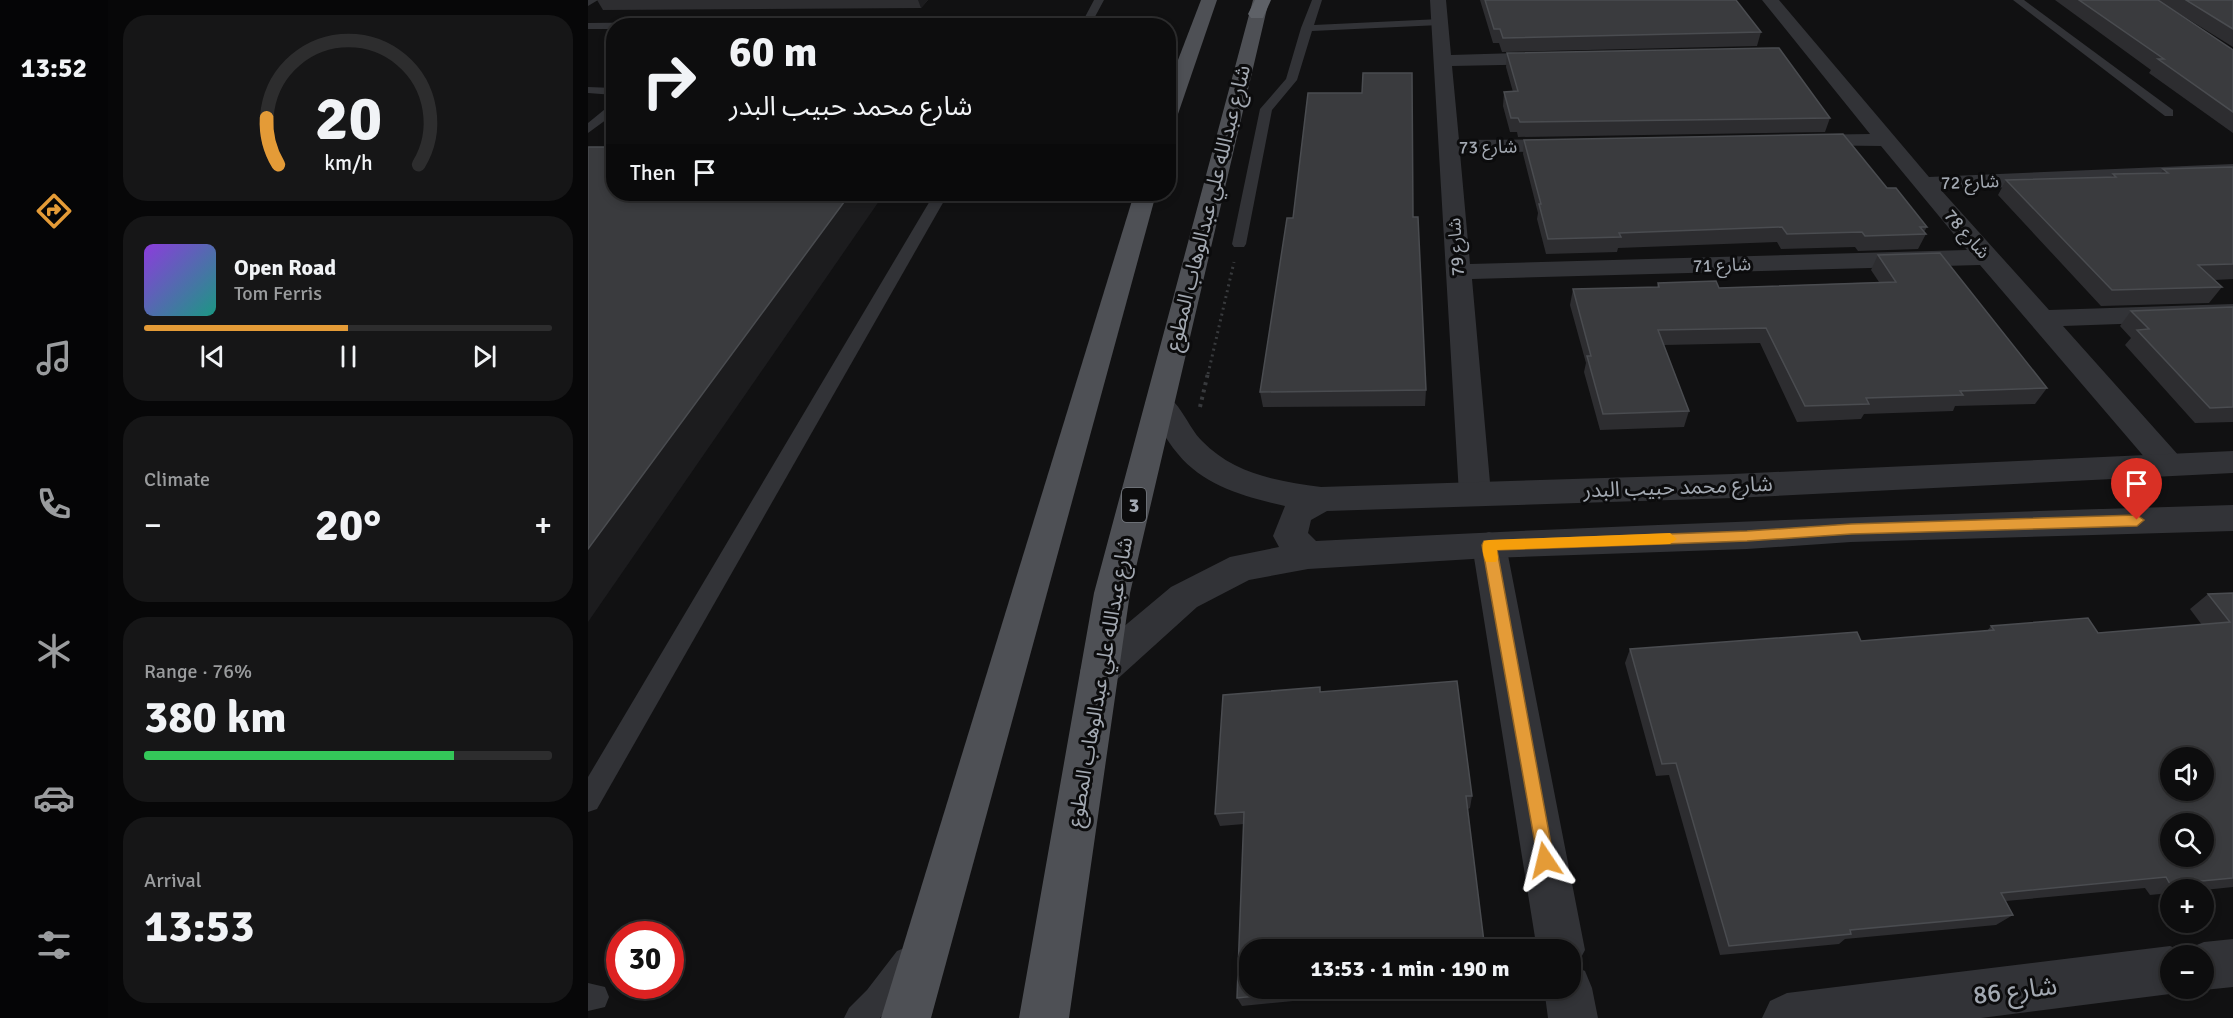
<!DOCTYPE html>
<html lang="en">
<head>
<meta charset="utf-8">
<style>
	:root { --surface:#0d0d0e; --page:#161617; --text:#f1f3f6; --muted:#9a9c9e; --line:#2d2d2e; --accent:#e49b37 }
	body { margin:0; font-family:Signika,"Noto Sans Arabic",sans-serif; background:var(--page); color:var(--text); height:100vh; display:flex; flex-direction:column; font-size:22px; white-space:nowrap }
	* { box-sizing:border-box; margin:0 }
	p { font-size:20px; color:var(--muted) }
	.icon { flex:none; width:33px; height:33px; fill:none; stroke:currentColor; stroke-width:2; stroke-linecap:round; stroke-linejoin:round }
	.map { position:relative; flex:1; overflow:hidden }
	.sheet { display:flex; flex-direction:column; gap:15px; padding:15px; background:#070708; width:480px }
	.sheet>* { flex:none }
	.hud { position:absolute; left:18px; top:18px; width:570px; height:183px; border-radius:24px; box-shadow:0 3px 9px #0003,0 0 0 2px var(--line); background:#0d0d0e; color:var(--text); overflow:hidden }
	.controls { position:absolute; left:1572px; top:747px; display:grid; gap:12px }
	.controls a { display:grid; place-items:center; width:54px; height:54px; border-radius:50%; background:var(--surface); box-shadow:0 3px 9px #0003,0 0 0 2px var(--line); font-size:30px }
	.speed { position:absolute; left:18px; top:921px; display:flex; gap:12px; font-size:30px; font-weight:700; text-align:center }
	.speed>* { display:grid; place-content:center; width:78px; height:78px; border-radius:50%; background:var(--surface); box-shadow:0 3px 9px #0003,0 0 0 2px var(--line); line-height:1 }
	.speed .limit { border:9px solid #d22; background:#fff; color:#111 }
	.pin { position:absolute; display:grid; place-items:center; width:51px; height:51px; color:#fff; margin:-62px -26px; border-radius:50% 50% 50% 0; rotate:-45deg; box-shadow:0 0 6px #0007 }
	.pin .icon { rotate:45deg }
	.me { position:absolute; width:66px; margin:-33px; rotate:350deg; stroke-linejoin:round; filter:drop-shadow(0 0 4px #0008) }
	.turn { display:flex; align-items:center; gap:21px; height:126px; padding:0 24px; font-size:27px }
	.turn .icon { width:78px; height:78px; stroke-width:2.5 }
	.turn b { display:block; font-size:42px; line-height:51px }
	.then { display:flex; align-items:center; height:57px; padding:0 24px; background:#0003; gap:12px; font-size:22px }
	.big { font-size:45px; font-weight:700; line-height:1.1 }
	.sheet .tile { flex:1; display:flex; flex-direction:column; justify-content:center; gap:9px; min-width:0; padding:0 21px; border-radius:24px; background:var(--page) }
	.sheet .dial { align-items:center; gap:0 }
	.dial svg { height:156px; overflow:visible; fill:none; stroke:var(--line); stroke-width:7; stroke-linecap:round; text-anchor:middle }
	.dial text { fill:var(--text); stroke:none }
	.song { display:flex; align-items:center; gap:18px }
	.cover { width:72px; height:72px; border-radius:9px; background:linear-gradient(135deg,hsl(270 70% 55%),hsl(170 70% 35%)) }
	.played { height:6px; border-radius:3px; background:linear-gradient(90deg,var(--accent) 50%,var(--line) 50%) }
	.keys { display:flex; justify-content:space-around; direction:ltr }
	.heat { display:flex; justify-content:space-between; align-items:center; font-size:33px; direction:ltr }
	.charge { height:9px; border-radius:4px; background:linear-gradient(90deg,#34c759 76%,var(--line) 0) }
	.trip { position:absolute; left:651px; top:939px; width:342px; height:60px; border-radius:24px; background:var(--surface); box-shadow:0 3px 9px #0003,0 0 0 2px var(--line); font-weight:700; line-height:60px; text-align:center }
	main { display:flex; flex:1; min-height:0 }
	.dock { display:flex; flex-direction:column; width:108px; justify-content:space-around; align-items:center; background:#050506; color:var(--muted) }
	.dock .icon { width:42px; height:42px }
	.dock .current { color:var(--accent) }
	.dock b { font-size:27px; color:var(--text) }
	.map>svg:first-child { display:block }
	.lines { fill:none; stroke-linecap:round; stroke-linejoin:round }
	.path-far1 { stroke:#383a3d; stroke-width:3; stroke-dasharray:2 4; stroke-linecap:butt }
	.path { stroke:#383a3d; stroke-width:4; stroke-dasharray:3 4.5; stroke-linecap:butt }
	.service { fill:#323337; fill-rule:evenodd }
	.minor { fill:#323337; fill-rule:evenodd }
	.tertiary { fill:#323337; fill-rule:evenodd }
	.primary { fill:#4e5055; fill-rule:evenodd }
	.motorway { fill:#5e6167; fill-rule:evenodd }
	.wall { fill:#2d2d30 }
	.shaded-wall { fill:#1c1c1e }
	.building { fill:#3a3b3e; stroke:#4a4c50; stroke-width:1.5; fill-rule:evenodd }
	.route { fill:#e49b37; stroke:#946524; stroke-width:1.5 }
	.slow { fill:#f59e0b }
	.labels { text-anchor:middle; stroke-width:6; stroke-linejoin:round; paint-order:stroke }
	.far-street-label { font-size:18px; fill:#a3a9b2; stroke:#0c0c0d }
	.shield { fill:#0c0c0d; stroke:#767a80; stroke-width:1.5 }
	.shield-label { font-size:20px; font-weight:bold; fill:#a3a9b2 }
	.street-label { font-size:21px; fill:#a3a9b2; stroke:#0c0c0d }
	.near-street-label { font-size:26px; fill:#a3a9b2; stroke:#0c0c0d }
</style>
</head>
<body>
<main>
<nav class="dock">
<b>13:52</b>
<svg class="icon current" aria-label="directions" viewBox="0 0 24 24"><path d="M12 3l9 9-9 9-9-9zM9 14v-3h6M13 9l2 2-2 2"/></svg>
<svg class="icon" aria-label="music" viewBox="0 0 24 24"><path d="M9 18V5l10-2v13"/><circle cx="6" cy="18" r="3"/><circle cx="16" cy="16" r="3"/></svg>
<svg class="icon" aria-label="phone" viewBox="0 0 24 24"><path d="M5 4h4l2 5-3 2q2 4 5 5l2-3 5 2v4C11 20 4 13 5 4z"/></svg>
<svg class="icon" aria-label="climate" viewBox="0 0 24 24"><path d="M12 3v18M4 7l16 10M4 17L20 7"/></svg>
<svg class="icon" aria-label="car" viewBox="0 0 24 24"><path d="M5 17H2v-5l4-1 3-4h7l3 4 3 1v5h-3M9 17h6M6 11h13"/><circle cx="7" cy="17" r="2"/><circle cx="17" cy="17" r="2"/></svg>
<svg class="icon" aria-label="filters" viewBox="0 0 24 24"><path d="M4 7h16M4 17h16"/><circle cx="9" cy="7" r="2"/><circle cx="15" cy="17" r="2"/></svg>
</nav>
<section class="sheet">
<div class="tile dial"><svg viewBox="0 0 100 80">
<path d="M14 69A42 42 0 1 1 86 69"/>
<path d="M14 69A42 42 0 0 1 8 45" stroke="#e49b37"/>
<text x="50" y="56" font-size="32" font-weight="700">20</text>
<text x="50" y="72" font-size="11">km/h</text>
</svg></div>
<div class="tile">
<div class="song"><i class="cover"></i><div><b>Open Road</b><p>Tom Ferris</p></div></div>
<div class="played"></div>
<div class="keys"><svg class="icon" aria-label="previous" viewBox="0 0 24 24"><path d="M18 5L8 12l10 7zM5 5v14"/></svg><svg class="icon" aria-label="pause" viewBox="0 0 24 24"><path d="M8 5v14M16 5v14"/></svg><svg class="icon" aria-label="next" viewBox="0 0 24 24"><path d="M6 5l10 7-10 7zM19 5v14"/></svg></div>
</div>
<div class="tile"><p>Climate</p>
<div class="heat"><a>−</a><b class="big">20°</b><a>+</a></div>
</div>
<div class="tile"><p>Range · 76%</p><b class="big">380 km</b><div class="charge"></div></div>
<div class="tile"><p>Arrival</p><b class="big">13:53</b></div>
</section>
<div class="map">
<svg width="1645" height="1018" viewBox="0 0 1645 1018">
	<rect width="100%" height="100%" fill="#111112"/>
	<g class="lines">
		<path class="path-far1" d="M620,374L646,262"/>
		<path class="path" d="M612,407L620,373"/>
		<g class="service">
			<path d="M0,0H10L0,6Z"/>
			<path d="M506,0H516L502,26H492L493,23L26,26V29H0V23L497,17Z"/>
			<path d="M724,0H734L726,25L852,19L857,22L852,25L724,31L709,80L684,110L658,244L656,247H646L644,244L672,109L698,79L713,28Z"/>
			<path d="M1425,0H1436L1585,110V116H1577Z"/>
			<path d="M0,87L26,88V95L0,93Z"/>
			<path d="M22,105H26V114L0,133V123Z"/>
			<path d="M346,194H360L9,809L0,812V777Z"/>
			<path d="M319,947L329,951L333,961C325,982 307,1002 292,1018H256L261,1008L279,990L309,951Z"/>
			<path d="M0,983L17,987L21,997L17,1007L0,1011Z"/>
		</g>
		<g class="minor">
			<path d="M842,0H858L863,55L963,52L970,54L972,58L970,62L963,64L864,66L871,140L980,139L988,140L991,145L988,150L980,151L872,153L882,264L1379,250L1293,146L1207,145L1203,141L1207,137L1214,135L1282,134L1174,0H1191L1341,177L1645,164V178L1353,190L1461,310L1645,304V320L1475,326L1592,457L1597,465L1592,473L1581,476L1570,473L1392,265L884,279L903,494L898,503L887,506L876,503L871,494Z"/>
			<path d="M901,532L913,536L918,545L997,950L988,967L997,971L1004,988L1010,1018H960L956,988H982V950H949L884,545L889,536Z"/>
			<path d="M1645,939V987L1616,990L1613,988H1616V956H1582V988H1595L1582,994L1393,1018H1174L1182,1001L1199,993L1582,946L1598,953L1599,949L1616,942Z"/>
		</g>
		<path class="tertiary" d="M572,393C592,399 599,426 614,441C646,474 689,481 733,487L1145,474L1645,451V473L1145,498L739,511L723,520L720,533L728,541C1033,525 1339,514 1645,505V531L1263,542L1159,549L901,558L720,569L661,580L609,607L525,683L511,688L497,683L492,671L497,659L583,587L642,557L691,547L685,536L697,506C658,497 616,486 590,454C577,439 568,420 557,403L562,396Z"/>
		<g class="primary">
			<path d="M613,0H629L590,114L587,118L580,120V86Z"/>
			<path d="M665,0H681L542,593L481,1018H431L506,593Z"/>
			<path d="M546,194H568L343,1018H293Z"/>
		</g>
		<path class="motorway" d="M667,0H683L675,18H663L660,14Z"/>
	</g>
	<g class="wall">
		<path d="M9,0H340L333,8L15,10Z"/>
		<path d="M892,0H1148L1173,32L1169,46L914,52L911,43H905Z"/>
		<path d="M1467,0H1645V47L1579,6L1645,50V133L1561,73L1563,70Z"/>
		<path d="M919,53L1242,118L1237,132L930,137L929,132H922L915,106L916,92H925L918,67Z"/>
		<path d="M936,140L1299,188L1339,227L1336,232L1338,234L1330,249L1270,251L1267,247L1193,249L1189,242L1030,248L1029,252L958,254L949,219L950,213L935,154Z"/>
		<path d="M1645,167V279L1626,280L1634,287L1621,303L1513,306L1410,195L1418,180L1523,177L1525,174L1573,173L1575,169Z"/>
		<path d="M825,217L838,390L837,406L675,407L672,392Z"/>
		<path d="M1290,255L1459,388L1447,404L1367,406L1365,411L1276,414L1273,419L1209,422L1172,343L1076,345L1101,411L1096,427L1012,430L996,372L998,363L982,305L985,289L1069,287L1070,283L1131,288L1291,282L1283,270Z"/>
		<path d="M1645,307V422L1607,423L1537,345L1543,338L1532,326L1543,311Z"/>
		<path d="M1645,593V887L1616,890H1582V893L1562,895L1557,888L1418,901L1425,915L1408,925L1257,939L1251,944L1132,955L1081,775L1068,776L1037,663L1042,649L1273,641L1399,631L1403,626L1510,633L1614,625L1602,609L1620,594Z"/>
		<path d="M732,687V692L884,796L882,808L880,809L662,988H839L654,1006L649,998L656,824L632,826L627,814Z"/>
	</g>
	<g class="shaded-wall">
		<path d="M330,0H340L333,8Z"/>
		<path d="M262,194H296L0,622V549Z"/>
	</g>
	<g class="building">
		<path d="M897,0H1148L1173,32L915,38L912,29H906Z"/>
		<path d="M1491,0H1570L1645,50V112L1570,59H1576Z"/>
		<path d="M1598,0H1645V29Z"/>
		<path d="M1184,48H1191L1242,118L932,122L930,118H923L916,92L930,91L919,53Z"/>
		<path d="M775,73H824L825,217H830L838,390L672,392L699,218H705L720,93H774Z"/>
		<path d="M1255,134L1299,188H1308L1339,227H1332L1338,234L1277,236L1274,232L1199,234L1194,227L1031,233L1033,237L960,239L951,204H953L936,140Z"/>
		<path d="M0,147H26V194H262L0,549Z"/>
		<path d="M1645,167V264L1610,265L1634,287L1524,290L1418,180L1528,177L1525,174L1580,173L1575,169Z"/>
		<path d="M1352,253L1459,388L1372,391L1375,395L1278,398L1281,404L1217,406L1178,328L1070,330L1101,411L1015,414L999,356H1003L985,289L1071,287L1070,283L1128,281L1131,288L1308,282L1290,255Z"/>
		<path d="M1645,307V407L1622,408L1549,330L1561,329L1543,311Z"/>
		<path d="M1645,593V878L1582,884L1578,877L1413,893L1425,915L1262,930L1263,934L1141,946L1088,763L1074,764L1042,649L1269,632L1273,641L1406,630L1403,626L1500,618L1510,633L1642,622L1620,594ZM1582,758H1616V790H1582ZM1582,824H1616V856H1582Z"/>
		<path d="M869,681L884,796H878L897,950H662V988H748L649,998L656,812L627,814L635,695L732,687V692Z"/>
	</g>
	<path class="route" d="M1549,515L1556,520L1549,526L1263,534L1159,541L909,550L966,860L964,866L957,869L951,866L894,545L896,541L1159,531L1263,524Z"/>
	<path class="slow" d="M1082,533L1089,539L1082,544L909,550L910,558L908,562H898C895,556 893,547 896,541L901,540Z"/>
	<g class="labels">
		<g class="far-street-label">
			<text transform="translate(900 147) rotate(-1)" y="6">شارع 73</text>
			<text transform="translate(1382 182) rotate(-2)" y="6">شارع 72</text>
			<text transform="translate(1379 234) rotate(49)" y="6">شارع 78</text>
			<text transform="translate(868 247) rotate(-94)" y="6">شارع 79</text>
			<text transform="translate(1134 265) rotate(-2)" y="6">شارع 71</text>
		</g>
		<rect class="shield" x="534" y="488" width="24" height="34" rx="4.5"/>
		<g class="shield-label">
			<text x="546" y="512">3</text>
		</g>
		<g class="street-label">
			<text transform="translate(620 208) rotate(-76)" y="7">شارع عبدالله علي عبدالوهاب المطوع</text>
			<text transform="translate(1090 487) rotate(-2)" y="7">شارع محمد حبيب البدر</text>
			<text transform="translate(512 682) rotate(-80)" y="7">شارع عبدالله علي عبدالوهاب المطوع</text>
		</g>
		<g class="near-street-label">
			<text transform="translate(1427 990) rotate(-7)" y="9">شارع 86</text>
		</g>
	</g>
</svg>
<div class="controls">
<a><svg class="icon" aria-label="sound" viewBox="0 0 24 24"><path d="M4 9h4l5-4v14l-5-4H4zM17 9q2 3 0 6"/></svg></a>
<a><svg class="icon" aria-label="search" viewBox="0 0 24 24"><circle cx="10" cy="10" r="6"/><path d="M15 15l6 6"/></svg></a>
<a>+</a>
<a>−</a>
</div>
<div class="speed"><div class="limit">30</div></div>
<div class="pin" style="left:1549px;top:520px;background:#d93025"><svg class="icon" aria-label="arrive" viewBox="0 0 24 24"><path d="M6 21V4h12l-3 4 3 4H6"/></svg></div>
<svg class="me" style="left:957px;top:860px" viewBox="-20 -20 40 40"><path d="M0-17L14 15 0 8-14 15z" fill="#e49b37" stroke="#fff" stroke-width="4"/></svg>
<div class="trip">13:53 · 1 min · 190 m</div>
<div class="hud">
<div class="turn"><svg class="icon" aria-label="right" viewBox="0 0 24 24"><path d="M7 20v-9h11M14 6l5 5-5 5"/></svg><div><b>60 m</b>شارع محمد حبيب البدر</div></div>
<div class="then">Then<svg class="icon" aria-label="arrive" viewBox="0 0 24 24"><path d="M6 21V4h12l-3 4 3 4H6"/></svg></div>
</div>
</div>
</main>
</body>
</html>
